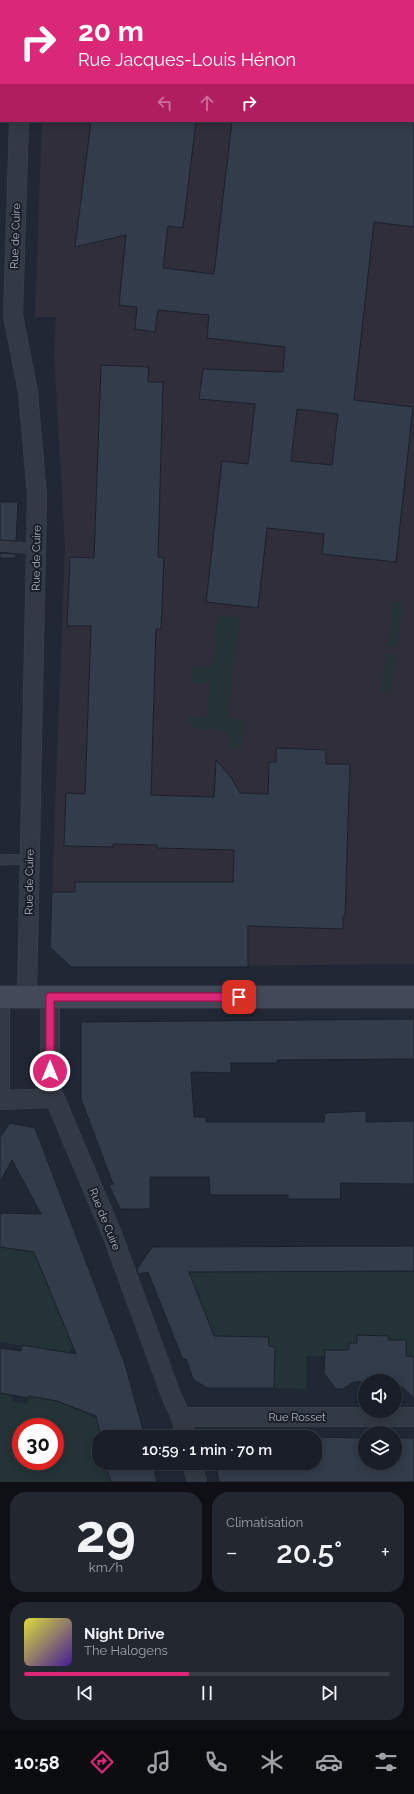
<!DOCTYPE html>
<html lang="fr">
<head>
<meta charset="utf-8">
<style>
	:root { --surface:#191e28; --page:#222730; --text:#f1f3f6; --muted:#9fa2a8; --line:#373c45; --accent:#db2777 }
	body { margin:0; font-family:Raleway,sans-serif; background:var(--page); color:var(--text); height:100vh; display:flex; flex-direction:column; font-size:15px; white-space:nowrap }
	* { box-sizing:border-box; margin:0 }
	p { font-size:13px; color:var(--muted) }
	.icon { flex:none; width:22px; height:22px; fill:none; stroke:currentColor; stroke-width:2; stroke-linecap:round; stroke-linejoin:round }
	.map { position:relative; height:1482px; overflow:hidden }
	.panel { display:flex; flex-direction:column; gap:10px; padding:10px; background:#0e1016; flex:1 }
	.panel>* { flex:none }
	.top-card { position:absolute; left:0px; top:0px; width:414px; height:122px; box-shadow:0 2px 10px #0003,0 0 0 1px var(--line); background:#db2777; color:#fff; overflow:hidden }
	.tools { position:absolute; left:358px; top:1374px; display:grid; gap:8px }
	.tools a { display:grid; place-items:center; width:44px; height:44px; border-radius:50%; background:var(--surface); box-shadow:0 2px 10px #0003,0 0 0 1px var(--line); font-size:20px }
	.speed { position:absolute; left:12px; top:1418px; display:flex; gap:8px; font-size:20px; font-weight:700; text-align:center }
	.speed>* { display:grid; place-content:center; width:52px; height:52px; border-radius:50%; background:var(--surface); box-shadow:0 2px 10px #0003,0 0 0 1px var(--line); line-height:1 }
	.speed .limit { border:6px solid #d22; background:#fff; color:#111 }
	.pin { position:absolute; display:grid; place-items:center; width:34px; height:34px; color:#fff; margin:-17px; border-radius:8px; box-shadow:0 2px 6px #0006 }
	.me { position:absolute; width:44px; margin:-22px; rotate:0deg; stroke-linejoin:round; filter:drop-shadow(0 0 3px #0008) }
	.turn { display:flex; align-items:center; gap:14px; height:84px; padding:0 12px; font-size:18px }
	.turn .icon { width:52px; height:52px; stroke-width:2.5 }
	.turn b { display:block; font-size:28px; line-height:34px }
	.lanes { display:flex; align-items:center; height:38px; padding:0 12px; background:#0003; justify-content:center; gap:20px; direction:ltr }
	.lanes .off { opacity:.35 }
	.big { font-size:30px; font-weight:600; line-height:1.1 }
	.panel .widget { flex:1; display:flex; flex-direction:column; justify-content:center; gap:6px; min-width:0; padding:0 14px; border-radius:16px; background:var(--page) }
	.panel .dial { align-items:center; gap:0 }
	.dial b { font-size:52px; line-height:1 }
	.song { display:flex; align-items:center; gap:12px }
	.cover { width:48px; height:48px; border-radius:6px; background:linear-gradient(135deg,hsl(60 70% 55%),hsl(260 70% 35%)) }
	.played { height:4px; border-radius:2px; background:linear-gradient(90deg,var(--accent) 45%,var(--line) 45%) }
	.keys { display:flex; justify-content:space-around; direction:ltr }
	.heat { display:flex; justify-content:space-between; align-items:center; font-size:22px; direction:ltr }
	.panel .tiles { flex:1; display:grid; gap:10px; grid-template-columns:1fr 1fr }
	.widget:last-child { grid-column:span 2 }
	.trip { position:absolute; left:92px; top:1430px; width:230px; height:40px; border-radius:16px; background:var(--surface); box-shadow:0 2px 10px #0003,0 0 0 1px var(--line); font-weight:600; line-height:40px; text-align:center }
	.menu { display:flex; height:64px; justify-content:space-around; align-items:center; background:#0a0c10; color:var(--muted) }
	.menu .icon { width:28px; height:28px }
	.menu .selected { color:var(--accent) }
	.menu b { font-size:18px; color:var(--text) }
	.map>svg:first-child { display:block }
	.medical { fill:#302e3a }
	.green { fill:#233336; fill-rule:evenodd }
	.building { fill:#333c4b; stroke:#1b212c; fill-rule:evenodd }
	.lines { fill:none; stroke-linecap:round; stroke-linejoin:round }
	.lane-casing { stroke:#3d434f; stroke-width:11 }
	.street-casing { stroke:#3d434f; stroke-width:20 }
	.secondary-casing { stroke:#3d434f; stroke-width:23 }
	.lane { stroke:#343a45; stroke-width:10 }
	.street { stroke:#343a45; stroke-width:19 }
	.secondary { stroke:#424958; stroke-width:22 }
	.route-casing { stroke:#8e194d; stroke-width:10 }
	.route { stroke:#db2777; stroke-width:7 }
	.labels { text-anchor:middle; stroke-width:4; stroke-linejoin:round; paint-order:stroke }
	.street-label { font-size:11px; fill:#aeb5c2; stroke:#1a1f2a }
</style>
</head>
<body>
<div class="map">
<svg width="414" height="1482" viewBox="0 0 414 1482">
	<rect width="100%" height="100%" fill="#212835"/>
	<path class="medical" d="M47,0H414V964L71,967L56,952L50,943L65,547L54,353L56,317H35L42,121H413V1Z"/>
	<g class="green">
		<path d="M393,601L403,602L397,647L387,646Z"/>
		<path d="M218,616L240,618L227,718L245,720L241,748H228V731L192,728L189,723L190,717L207,718L210,683H196L192,680L191,670L193,667H211Z"/>
		<path d="M386,653L396,655L391,693L381,692Z"/>
		<path d="M0,1247L34,1252L73,1345L67,1359L37,1348L0,1342Z"/>
		<path d="M160,1272H414V1357L406,1356V1340H388V1336H357V1343H349V1354L337,1350H328L325,1353V1356H307L306,1389L274,1388L275,1347L269,1346L222,1354L193,1283Z"/>
		<path d="M0,1393L12,1396V1402L27,1404L29,1396L50,1398L96,1418L101,1437H99V1463H105L111,1482H0ZM21,1427H55V1461H21Z"/>
	</g>
	<g class="building">
		<path d="M91,121H196L183,228L168,226L163,268L214,274L232,121H414V227L374,222L354,400L413,407L396,562L322,554L324,534L267,528L258,608L206,602L222,461L248,464L255,404L199,399L203,369L283,372L285,347L207,338L209,315L158,310L155,332L135,329L137,307L119,305L126,235L75,247ZM297,409L338,414L332,465L291,461Z"/>
		<path d="M101,365L149,367L148,382H163L158,557L164,558L161,629H156L151,795L214,797L216,760L231,777L240,793L268,794L269,762H276V748L326,750V764H350L345,915L343,916V929L248,926V967H71L50,947L52,892H75V882H233L234,850L157,848V845L113,844V847L64,846L66,793L85,794L91,626H67L70,557L94,558Z"/>
		<path d="M0,502H18L16,541L0,540Z"/>
		<path d="M0,553L16,554V558H0Z"/>
		<path d="M414,1019V1059L277,1060V1063H231V1073L191,1072L194,1117H206V1122H324L325,1113L366,1111V1122L414,1121V1184L340,1183L341,1199H288V1195H210L209,1177H150V1209H120L109,1185L113,1184L81,1099V1022Z"/>
		<path d="M10,1123L35,1128L125,1364L145,1437H101L96,1416L57,1401L29,1396L28,1398L0,1393V1348L21,1351L22,1345L76,1354L34,1252L0,1247V1213L41,1214L12,1160L0,1182V1137Z"/>
		<path d="M414,1246V1271L189,1272L214,1336L268,1337L269,1346L275,1347L274,1388H207L193,1379L186,1359L183,1360L148,1272L138,1274L137,1269L152,1247Z"/>
		<path d="M357,1335L389,1336L388,1340H406V1356L414,1357V1398L395,1381L354,1382L343,1389H336L324,1373L325,1350H349V1343H357Z"/>
		<path d="M315,1437L365,1438V1463H395V1438H414V1482H219L215,1463H315Z"/>
		<path d="M105,1463H152L157,1482H111Z"/>
	</g>
	<g class="lines">
		<g class="lane-casing">
			<g id="lane">
				<path d="M0,546L36,549"/>
				<path d="M0,860L30,859"/>
			</g>
		</g>
		<g class="street-casing">
			<g id="street">
				<path d="M23,1V0"/>
				<path d="M19,121L13,316L28,392L37,495L27,997"/>
				<path d="M50,997V1087L112,1234L171,1395L181,1417L186,1437"/>
				<path d="M0,1086V997"/>
				<path d="M0,1100L54,1098"/>
				<path d="M181,1417H414"/>
				<path d="M192,1463L197,1482"/>
			</g>
		</g>
		<g class="secondary-casing">
			<path id="secondary" d="M0,997H414"/>
		</g>
		<use href="#lane" class="lane"/>
		<use href="#street" class="street"/>
		<use href="#secondary" class="secondary"/>
	</g>
	<g class="lines">
		<g class="route-casing">
			<path id="route" d="M50,1071V997H239"/>
		</g>
		<use href="#route" class="route"/>
	</g>
	<g class="labels">
		<g class="street-label">
			<text transform="translate(15 236) rotate(-88)" y="4">Rue de Cuire</text>
			<text transform="translate(36 558) rotate(-89)" y="4">Rue de Cuire</text>
			<text transform="translate(29 882) rotate(-89)" y="4">Rue de Cuire</text>
			<text transform="translate(105 1219) rotate(68)" y="4">Rue de Cuire</text>
			<text x="297" y="1421">Rue Rosset</text>
		</g>
	</g>
</svg>
<div class="tools">
<a><svg class="icon" aria-label="sound" viewBox="0 0 24 24"><path d="M4 9h4l5-4v14l-5-4H4zM17 9q2 3 0 6"/></svg></a>
<a><svg class="icon" aria-label="layers" viewBox="0 0 24 24"><path d="M12 4l9 5-9 5-9-5zM3 14l9 5 9-5"/></svg></a>
</div>
<div class="speed"><div class="limit">30</div></div>
<div class="pin" style="left:239px;top:997px;background:#d93025"><svg class="icon" aria-label="arrive" viewBox="0 0 24 24"><path d="M6 21V4h12l-3 4 3 4H6"/></svg></div>
<svg class="me" style="left:50px;top:1071px" viewBox="-20 -20 40 40"><circle r="17" fill="#db2777" stroke="#fff" stroke-width="3"/><path d="M0-11L8 9 0 5-8 9z" fill="#fff"/></svg>
<div class="trip">10:59 · 1 min · 70 m</div>
<div class="top-card">
<div class="turn"><svg class="icon" aria-label="right" viewBox="0 0 24 24"><path d="M7 20v-9h11M14 6l5 5-5 5"/></svg><div><b>20 m</b>Rue Jacques-Louis Hénon</div></div>
<div class="lanes"><svg class="icon off" aria-label="left" viewBox="0 0 24 24"><path d="M17 20v-9H6M10 6l-5 5 5 5"/></svg><svg class="icon off" aria-label="ahead" viewBox="0 0 24 24"><path d="M12 20V5M6 11l6-6 6 6"/></svg><svg class="icon" aria-label="right" viewBox="0 0 24 24"><path d="M7 20v-9h11M14 6l5 5-5 5"/></svg></div>
</div>
</div>
<section class="panel">
<div class="tiles">
<div class="widget dial"><b>29</b><p>km/h</p></div>
<div class="widget"><p>Climatisation</p>
<div class="heat"><a>−</a><b class="big">20.5°</b><a>+</a></div>
</div>
<div class="widget">
<div class="song"><i class="cover"></i><div><b>Night Drive</b><p>The Halogens</p></div></div>
<div class="played"></div>
<div class="keys"><svg class="icon" aria-label="previous" viewBox="0 0 24 24"><path d="M18 5L8 12l10 7zM5 5v14"/></svg><svg class="icon" aria-label="pause" viewBox="0 0 24 24"><path d="M8 5v14M16 5v14"/></svg><svg class="icon" aria-label="next" viewBox="0 0 24 24"><path d="M6 5l10 7-10 7zM19 5v14"/></svg></div>
</div>
</div>
</section>
<nav class="menu">
<b>10:58</b>
<svg class="icon selected" aria-label="directions" viewBox="0 0 24 24"><path d="M12 3l9 9-9 9-9-9zM9 14v-3h6M13 9l2 2-2 2"/></svg>
<svg class="icon" aria-label="music" viewBox="0 0 24 24"><path d="M9 18V5l10-2v13"/><circle cx="6" cy="18" r="3"/><circle cx="16" cy="16" r="3"/></svg>
<svg class="icon" aria-label="phone" viewBox="0 0 24 24"><path d="M5 4h4l2 5-3 2q2 4 5 5l2-3 5 2v4C11 20 4 13 5 4z"/></svg>
<svg class="icon" aria-label="climate" viewBox="0 0 24 24"><path d="M12 3v18M4 7l16 10M4 17L20 7"/></svg>
<svg class="icon" aria-label="car" viewBox="0 0 24 24"><path d="M5 17H2v-5l4-1 3-4h7l3 4 3 1v5h-3M9 17h6M6 11h13"/><circle cx="7" cy="17" r="2"/><circle cx="17" cy="17" r="2"/></svg>
<svg class="icon" aria-label="filters" viewBox="0 0 24 24"><path d="M4 7h16M4 17h16"/><circle cx="9" cy="7" r="2"/><circle cx="15" cy="17" r="2"/></svg>
</nav>
</body>
</html>
